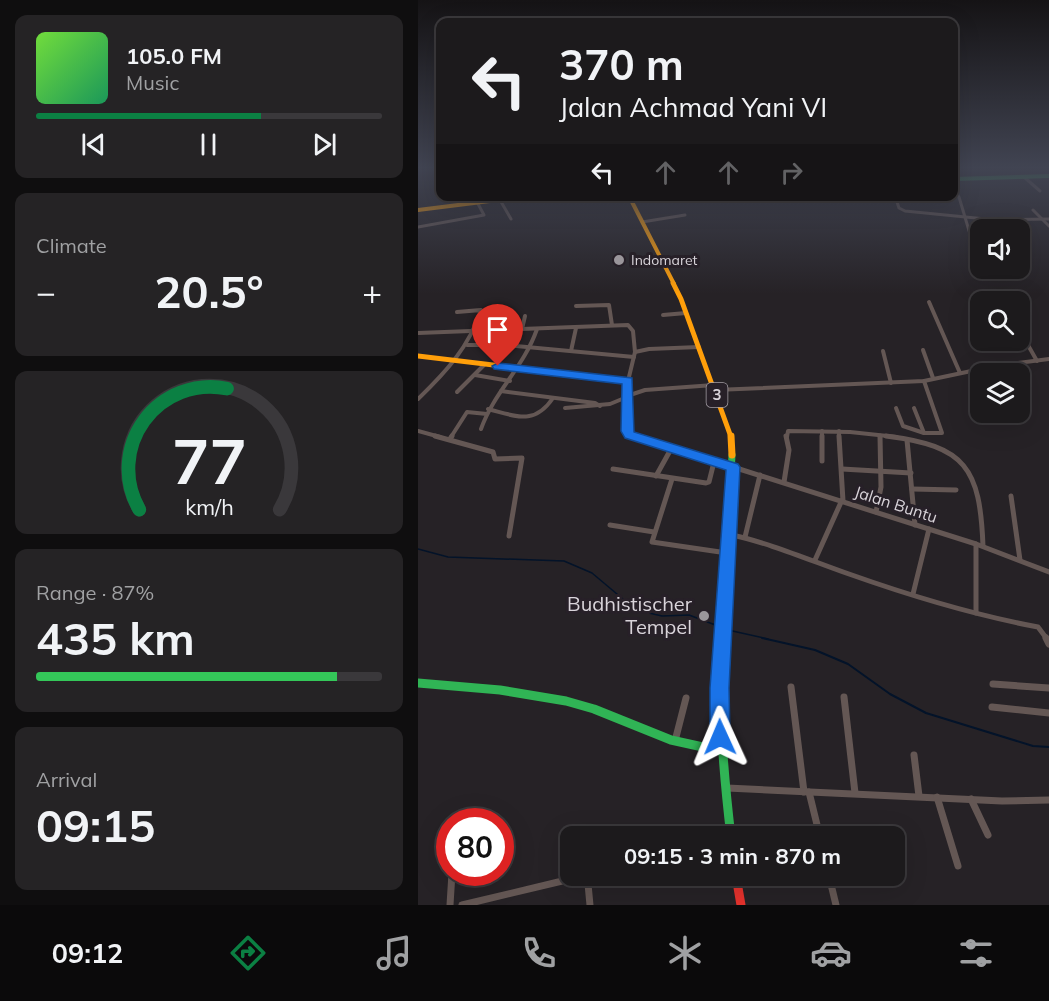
<!DOCTYPE html>
<html lang="en">
<head>
<meta charset="utf-8">
<style>
	:root { --surface:#1c1a1c; --page:#252325; --text:#f1f3f6; --muted:#a0a1a3; --line:#3a383b; --accent:#0b8043 }
	body { margin:0; font-family:Mulish,sans-serif; background:var(--page); color:var(--text); height:100vh; display:flex; flex-direction:column; font-size:22px; white-space:nowrap }
	* { box-sizing:border-box; margin:0 }
	p { font-size:20px; color:var(--muted) }
	.icon { flex:none; width:33px; height:33px; fill:none; stroke:currentColor; stroke-width:2; stroke-linecap:round; stroke-linejoin:round }
	.map { position:relative; flex:1; overflow:hidden }
	.drawer { display:flex; flex-direction:column; gap:15px; padding:15px; background:#0f0e0f; width:418px }
	.drawer>* { flex:none }
	.banner { position:absolute; left:18px; top:18px; width:522px; height:183px; border-radius:12px; box-shadow:0 6px 24px #0002,0 0 0 2px var(--line); background:#1c1a1c; color:var(--text); overflow:hidden }
	.tools { position:absolute; left:552px; top:219px; display:grid; gap:12px }
	.tools a { display:grid; place-items:center; width:60px; height:60px; border-radius:12px; background:var(--surface); box-shadow:0 6px 24px #0002,0 0 0 2px var(--line); font-size:30px }
	.speed { position:absolute; left:18px; top:808px; display:flex; gap:12px; font-size:30px; font-weight:700; text-align:center }
	.speed>* { display:grid; place-content:center; width:78px; height:78px; border-radius:50%; background:var(--surface); box-shadow:0 6px 24px #0002,0 0 0 2px var(--line); line-height:1 }
	.speed .limit { border:9px solid #d22; background:#fff; color:#111 }
	.pin { position:absolute; display:grid; place-items:center; width:51px; height:51px; color:#fff; margin:-62px -26px; border-radius:50% 50% 50% 0; rotate:-45deg; box-shadow:0 0 6px #0007 }
	.pin .icon { rotate:45deg }
	.me { position:absolute; width:66px; margin:-33px; rotate:359deg; stroke-linejoin:round; filter:drop-shadow(0 0 4px #0008) }
	.turn { display:flex; align-items:center; gap:21px; height:126px; padding:0 24px; font-size:27px }
	.turn .icon { width:78px; height:78px; stroke-width:2.5 }
	.turn b { display:block; font-size:42px; line-height:51px }
	.lanes { display:flex; align-items:center; height:57px; padding:0 24px; background:#0003; justify-content:center; gap:30px; direction:ltr }
	.lanes .off { opacity:.35 }
	.big { font-size:45px; font-weight:700; line-height:1.1 }
	.drawer .card { flex:1; display:flex; flex-direction:column; justify-content:center; gap:9px; min-width:0; padding:0 21px; border-radius:12px; background:var(--page) }
	.drawer .dial { align-items:center; gap:0 }
	.dial svg { height:156px; overflow:visible; fill:none; stroke:var(--line); stroke-width:7; stroke-linecap:round; text-anchor:middle }
	.dial text { fill:var(--text); stroke:none }
	.song { display:flex; align-items:center; gap:18px }
	.cover { width:72px; height:72px; border-radius:9px; background:linear-gradient(135deg,hsl(100 70% 55%),hsl(150 70% 35%)) }
	.played { height:6px; border-radius:3px; background:linear-gradient(90deg,var(--accent) 65%,var(--line) 65%) }
	.keys { display:flex; justify-content:space-around; direction:ltr }
	.heat { display:flex; justify-content:space-between; align-items:center; font-size:33px; direction:ltr }
	.charge { height:9px; border-radius:4px; background:linear-gradient(90deg,#34c759 87%,var(--line) 0) }
	.trip { position:absolute; left:142px; top:826px; width:345px; height:60px; border-radius:12px; background:var(--surface); box-shadow:0 6px 24px #0002,0 0 0 2px var(--line); font-weight:700; line-height:60px; text-align:center }
	.tabs { display:flex; height:96px; justify-content:space-around; align-items:center; background:#0b0a0b; color:var(--muted) }
	.tabs .icon { width:42px; height:42px }
	.tabs .current { color:var(--accent) }
	.tabs b { font-size:27px; color:var(--text) }
	main { display:flex; flex:1; min-height:0 }
	.map>svg:first-child { display:block }
	.lines { fill:none; stroke-linecap:round; stroke-linejoin:round }
	.stream-far1 { stroke:#031329; stroke-width:1.5 }
	.stream { stroke:#031329; stroke-width:2 }
	.street-far3 { stroke:#645754; stroke-width:3 }
	.street-far2 { stroke:#645754; stroke-width:4 }
	.street-far1 { stroke:#645754; stroke-width:5 }
	.street { stroke:#645754; stroke-width:7 }
	.fast-far2 { stroke:#30b455; stroke-width:4 }
	.fast-far1 { stroke:#30b455; stroke-width:7 }
	.fast { stroke:#30b455; stroke-width:9 }
	.slow-far2 { stroke:#ff9f0a; stroke-width:4 }
	.slow-far1 { stroke:#ff9f0a; stroke-width:5 }
	.slow { stroke:#ff9f0a; stroke-width:7 }
	.jam { stroke:#e5322d; stroke-width:9 }
	.route { fill:#1a73e8; stroke:#114b97; stroke-width:1.5 }
	.poi-dot { fill:#9a969b; stroke:#272028; stroke-width:2 }
	.labels { text-anchor:middle; stroke-width:6; stroke-linejoin:round; paint-order:stroke }
	.far-poi-label { font-size:14px; fill:#d9d4da; stroke:#272028; text-anchor:start }
	.shield { fill:#272028; stroke:#a49ea5; stroke-width:1.5 }
	.shield-label { font-size:15px; font-weight:bold; fill:#d9d4da }
	.street-label { font-size:16px; fill:#d9d4da; stroke:#272028 }
	.near-poi-label { font-size:20px; fill:#d9d4da; stroke:#272028; text-anchor:end }
</style>
</head>
<body>
<main>
<section class="drawer">
<div class="card">
<div class="song"><i class="cover"></i><div><b>105.0 FM</b><p>Music</p></div></div>
<div class="played"></div>
<div class="keys"><svg class="icon" aria-label="previous" viewBox="0 0 24 24"><path d="M18 5L8 12l10 7zM5 5v14"/></svg><svg class="icon" aria-label="pause" viewBox="0 0 24 24"><path d="M8 5v14M16 5v14"/></svg><svg class="icon" aria-label="next" viewBox="0 0 24 24"><path d="M6 5l10 7-10 7zM19 5v14"/></svg></div>
</div>
<div class="card"><p>Climate</p>
<div class="heat"><a>−</a><b class="big">20.5°</b><a>+</a></div>
</div>
<div class="card dial"><svg viewBox="0 0 100 80">
<path d="M14 69A42 42 0 1 1 86 69"/>
<path d="M14 69A42 42 0 0 1 59 7" stroke="#0b8043"/>
<text x="50" y="56" font-size="32" font-weight="700">77</text>
<text x="50" y="72" font-size="11">km/h</text>
</svg></div>
<div class="card"><p>Range · 87%</p><b class="big">435 km</b><div class="charge"></div></div>
<div class="card"><p>Arrival</p><b class="big">09:15</b></div>
</section>
<div class="map">
<svg width="631" height="905" viewBox="0 0 631 905">
	<rect width="100%" height="100%" fill="#262226"/>
	<g class="lines">
		<g class="stream-far1">
			<path d="M0,549L30,557L146,561L174,573L218,610L244,616L271,615L300,626"/>
			<path d="M310,630L350,639"/>
		</g>
		<path class="stream" d="M344,638L397,650L430,664L472,694L508,713L615,746L631,747"/>
		<g class="street-far3">
			<path d="M606,177L622,191"/>
			<path d="M536,190L541,197L552,234"/>
			<path d="M477,196L481,208L487,211L578,220L631,219"/>
			<path d="M82,200L93,219"/>
			<path d="M615,210L631,226"/>
			<path d="M224,222L267,215"/>
			<path d="M0,227L66,215L59,202"/>
		</g>
		<g class="street-far2">
			<path d="M511,302L542,373"/>
			<path d="M158,306L191,305L194,325"/>
			<path d="M245,315L268,313"/>
			<path d="M104,329L107,316"/>
			<path d="M602,331L619,361"/>
			<path d="M0,333L210,325L215,331L217,352"/>
			<path d="M49,345H87L216,357"/>
			<path d="M505,350L515,378"/>
			<path d="M153,351L158,328"/>
			<path d="M465,351L473,383"/>
			<path d="M57,375L92,381"/>
			<path d="M210,381L217,352L231,349L281,347"/>
			<path d="M297,390L506,381L577,366L631,359"/>
			<path d="M83,391L177,403L182,406"/>
			<path d="M39,392L66,365"/>
			<path d="M209,396L227,390L296,385"/>
			<path d="M0,399C28,372 51,347 63,310L39,312"/>
			<path d="M147,408L192,404L209,397"/>
			<path d="M478,408L485,426L506,433H524L506,381"/>
			<path d="M496,408L506,433"/>
			<path d="M70,409C98,416 116,426 135,398"/>
			<path d="M594,412L601,421"/>
			<path d="M63,429C76,392 106,367 119,329"/>
			<path d="M0,431L22,437"/>
			<path d="M404,431V437"/>
			<path d="M421,431V437"/>
			<path d="M33,437L49,412L69,414"/>
			<path d="M369,437L370,431L432,432L479,437"/>
		</g>
		<g class="street-far1">
			<path d="M17,436L75,452L77,459L104,458L91,536"/>
			<path d="M404,436V461"/>
			<path d="M421,436L425,501"/>
			<path d="M468,436C548,446 562,468 565,546"/>
			<path d="M32,439L34,436"/>
			<path d="M489,440L497,525"/>
			<path d="M315,467L558,544L631,572"/>
			<path d="M195,469L288,483L291,482L296,462"/>
			<path d="M424,469L493,473"/>
			<path d="M238,476L253,449"/>
			<path d="M254,479L234,542L309,553"/>
			<path d="M366,482L371,450L368,436"/>
			<path d="M494,489L538,490"/>
			<path d="M593,496L602,560"/>
			<path d="M458,512L463,487L462,436"/>
			<path d="M192,525L236,532"/>
			<path d="M310,534C352,543 391,560 431,574C493,596 556,615 620,627L629,639"/>
			<path d="M327,537L342,475"/>
			<path d="M558,544V613"/>
			<path d="M397,560L424,500"/>
			<path d="M495,594L511,529"/>
		</g>
		<g class="street">
			<path d="M628,638L631,644"/>
			<path d="M575,684L631,688"/>
			<path d="M373,687L386,792"/>
			<path d="M426,697L437,793"/>
			<path d="M574,707L631,713"/>
			<path d="M257,741L268,698"/>
			<path d="M496,755L501,796"/>
			<path d="M309,788L584,801L631,800"/>
			<path d="M391,792L402,837"/>
			<path d="M519,797L540,866"/>
			<path d="M553,799L570,835"/>
			<path d="M411,876L418,905"/>
			<path d="M32,905L34,873"/>
			<path d="M44,905L161,877L170,884L172,905"/>
		</g>
		<path class="fast-far2" d="M536,179L631,176"/>
		<path class="fast-far1" d="M304,639L314,455"/>
		<g class="fast">
			<path d="M304,638C300,706 305,769 313,837"/>
			<path d="M0,683L82,690L148,701L176,709L253,740L303,751"/>
		</g>
		<g class="slow-far2">
			<path d="M211,196L256,284"/>
			<path d="M0,210L113,196"/>
		</g>
		<g class="slow-far1">
			<path d="M255,283L263,299L313,437"/>
			<path d="M0,356L210,381L209,431L211,435L218,437"/>
		</g>
		<g class="slow">
			<path d="M213,436L315,467"/>
			<path d="M313,436L314,455"/>
		</g>
		<path class="jam" d="M318,876L323,905"/>
	</g>
	<linearGradient id="sky" x2="0" y2="1"><stop stop-color="#151315"/><stop offset="0.57" stop-color="#414452"/><stop offset="1" stop-color="#414452" stop-opacity="0"/></linearGradient>
	<rect width="631" height="294" fill="url(#sky)"/>
	<path class="route" d="M80,363L214,378L216,432L320,464L322,467L311,688L312,737L309,743L302,746L295,743L292,737V688L308,470L207,438L203,431L204,384L76,369L74,366Z"/>
	<g class="poi-dot">
		<circle cx="201" cy="260" r="6"/>
		<circle cx="286" cy="616" r="6"/>
	</g>
	<g class="labels">
		<g class="far-poi-label">
			<text x="213" y="265">Indomaret</text>
		</g>
		<rect class="shield" x="288.5" y="383" width="21" height="24" rx="4.5"/>
		<g class="shield-label">
			<text x="299" y="400">3</text>
		</g>
		<g class="street-label">
			<text transform="translate(478 504) rotate(18)" y="6">Jalan Buntu</text>
		</g>
		<g class="near-poi-label">
			<text x="274" y="611">Budhistischer<tspan x="274" dy="23">Tempel</tspan></text>
		</g>
	</g>
</svg>
<div class="tools">
<a><svg class="icon" aria-label="sound" viewBox="0 0 24 24"><path d="M4 9h4l5-4v14l-5-4H4zM17 9q2 3 0 6"/></svg></a>
<a><svg class="icon" aria-label="search" viewBox="0 0 24 24"><circle cx="10" cy="10" r="6"/><path d="M15 15l6 6"/></svg></a>
<a><svg class="icon" aria-label="layers" viewBox="0 0 24 24"><path d="M12 4l9 5-9 5-9-5zM3 14l9 5 9-5"/></svg></a>
</div>
<div class="speed"><div class="limit">80</div></div>
<div class="pin" style="left:80px;top:366px;background:#d93025"><svg class="icon" aria-label="arrive" viewBox="0 0 24 24"><path d="M6 21V4h12l-3 4 3 4H6"/></svg></div>
<svg class="me" style="left:302px;top:737px" viewBox="-20 -20 40 40"><path d="M0-17L14 15 0 8-14 15z" fill="#1a73e8" stroke="#fff" stroke-width="4"/></svg>
<div class="trip">09:15 · 3 min · 870 m</div>
<div class="banner">
<div class="turn"><svg class="icon" aria-label="left" viewBox="0 0 24 24"><path d="M17 20v-9H6M10 6l-5 5 5 5"/></svg><div><b>370 m</b>Jalan Achmad Yani VI</div></div>
<div class="lanes"><svg class="icon" aria-label="left" viewBox="0 0 24 24"><path d="M17 20v-9H6M10 6l-5 5 5 5"/></svg><svg class="icon off" aria-label="ahead" viewBox="0 0 24 24"><path d="M12 20V5M6 11l6-6 6 6"/></svg><svg class="icon off" aria-label="ahead" viewBox="0 0 24 24"><path d="M12 20V5M6 11l6-6 6 6"/></svg><svg class="icon off" aria-label="right" viewBox="0 0 24 24"><path d="M7 20v-9h11M14 6l5 5-5 5"/></svg></div>
</div>
</div>
</main>
<nav class="tabs">
<b>09:12</b>
<svg class="icon current" aria-label="directions" viewBox="0 0 24 24"><path d="M12 3l9 9-9 9-9-9zM9 14v-3h6M13 9l2 2-2 2"/></svg>
<svg class="icon" aria-label="music" viewBox="0 0 24 24"><path d="M9 18V5l10-2v13"/><circle cx="6" cy="18" r="3"/><circle cx="16" cy="16" r="3"/></svg>
<svg class="icon" aria-label="phone" viewBox="0 0 24 24"><path d="M5 4h4l2 5-3 2q2 4 5 5l2-3 5 2v4C11 20 4 13 5 4z"/></svg>
<svg class="icon" aria-label="climate" viewBox="0 0 24 24"><path d="M12 3v18M4 7l16 10M4 17L20 7"/></svg>
<svg class="icon" aria-label="car" viewBox="0 0 24 24"><path d="M5 17H2v-5l4-1 3-4h7l3 4 3 1v5h-3M9 17h6M6 11h13"/><circle cx="7" cy="17" r="2"/><circle cx="17" cy="17" r="2"/></svg>
<svg class="icon" aria-label="filters" viewBox="0 0 24 24"><path d="M4 7h16M4 17h16"/><circle cx="9" cy="7" r="2"/><circle cx="15" cy="17" r="2"/></svg>
</nav>
</body>
</html>
